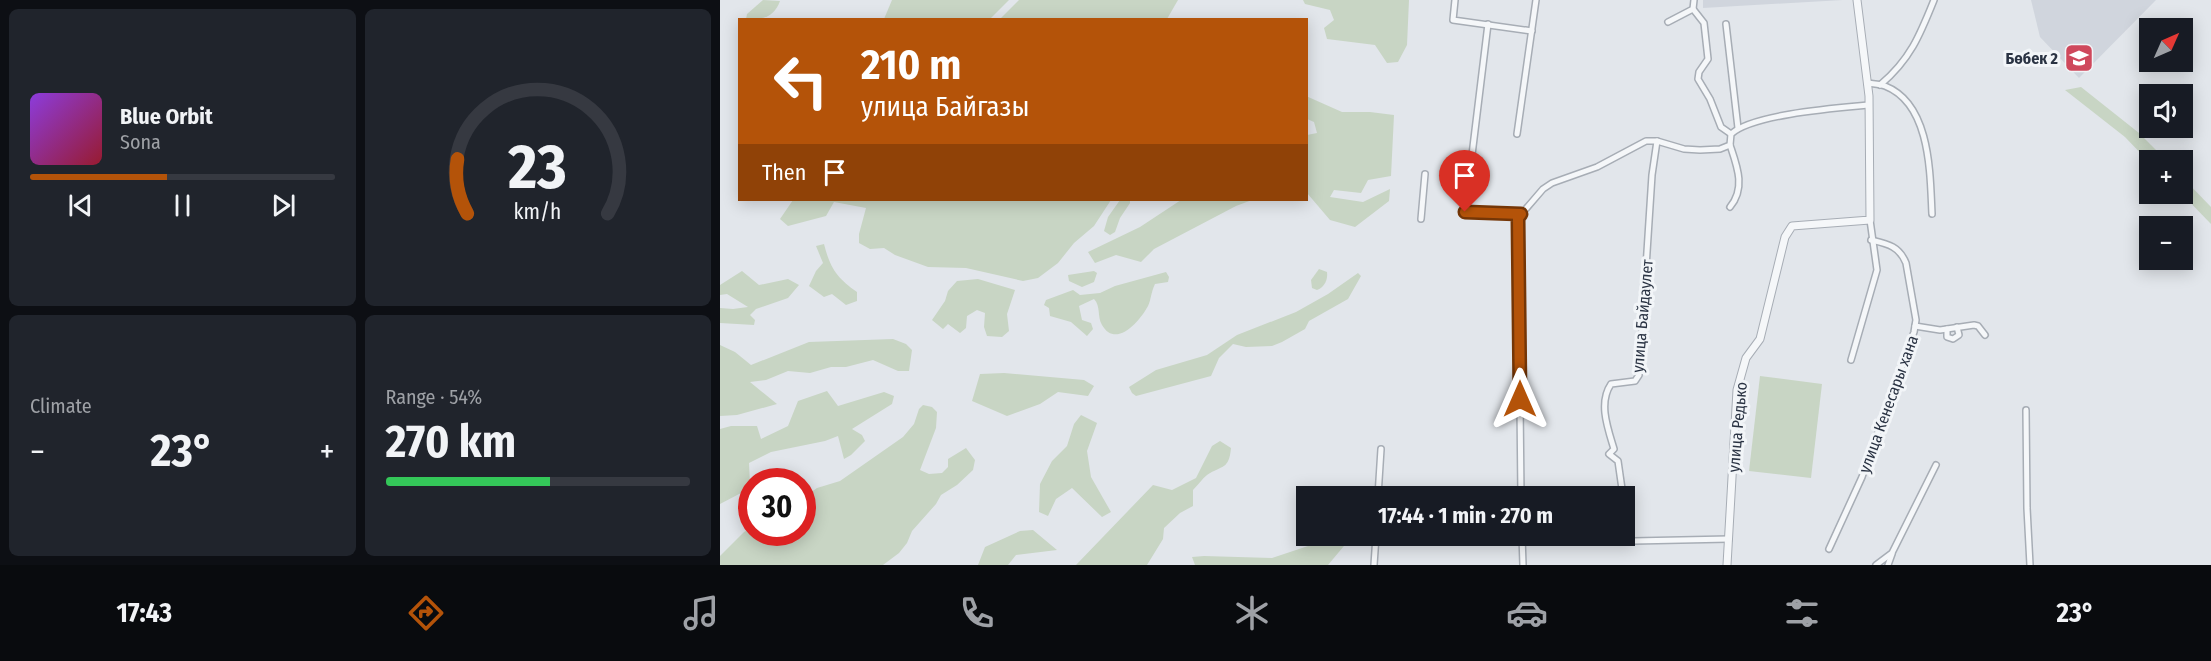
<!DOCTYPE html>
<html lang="en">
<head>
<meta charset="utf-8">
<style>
	:root { --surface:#171b24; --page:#20242c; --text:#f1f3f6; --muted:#9ea1a6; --line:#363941; --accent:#b45309 }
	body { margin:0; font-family:"Fira Sans Condensed",sans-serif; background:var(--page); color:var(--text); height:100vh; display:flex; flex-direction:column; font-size:22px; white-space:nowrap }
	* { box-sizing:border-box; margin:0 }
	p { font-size:20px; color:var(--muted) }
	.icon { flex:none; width:33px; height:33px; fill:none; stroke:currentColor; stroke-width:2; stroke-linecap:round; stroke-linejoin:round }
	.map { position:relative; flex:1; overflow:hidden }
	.panel { display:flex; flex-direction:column; gap:9px; padding:9px; background:#0d0f14; width:720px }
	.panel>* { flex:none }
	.banner { position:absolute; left:18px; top:18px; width:570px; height:183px; border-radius:0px; box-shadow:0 3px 15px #0003; background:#b45309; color:#fff; overflow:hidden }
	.needle { width:39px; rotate:45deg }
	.tools { position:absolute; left:1419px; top:18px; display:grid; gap:12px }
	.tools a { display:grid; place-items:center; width:54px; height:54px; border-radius:0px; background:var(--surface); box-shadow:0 3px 15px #0003; font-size:30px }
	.speed { position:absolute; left:18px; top:468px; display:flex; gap:12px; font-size:30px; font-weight:700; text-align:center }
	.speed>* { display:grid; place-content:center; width:78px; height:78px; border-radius:50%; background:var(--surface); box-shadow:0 3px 15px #0003; line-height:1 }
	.speed .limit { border:9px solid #d22; background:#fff; color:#111 }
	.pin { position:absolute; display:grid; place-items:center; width:51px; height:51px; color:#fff; margin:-62px -26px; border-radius:50% 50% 50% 0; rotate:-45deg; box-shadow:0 0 6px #0007 }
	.pin .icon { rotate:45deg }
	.me { position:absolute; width:66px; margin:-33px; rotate:0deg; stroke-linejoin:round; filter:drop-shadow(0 0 4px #0008) }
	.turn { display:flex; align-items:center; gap:21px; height:126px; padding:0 24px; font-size:27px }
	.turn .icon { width:78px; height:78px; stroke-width:2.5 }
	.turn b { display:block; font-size:42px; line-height:51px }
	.then { display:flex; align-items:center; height:57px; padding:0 24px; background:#0003; gap:12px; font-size:22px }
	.big { font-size:45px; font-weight:700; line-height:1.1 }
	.panel .tile { flex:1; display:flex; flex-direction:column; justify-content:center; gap:9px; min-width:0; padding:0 21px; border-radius:9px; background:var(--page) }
	.panel .dial { align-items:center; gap:0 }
	.dial svg { height:156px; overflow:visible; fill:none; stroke:var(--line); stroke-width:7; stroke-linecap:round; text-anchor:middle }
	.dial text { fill:var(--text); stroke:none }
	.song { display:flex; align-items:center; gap:18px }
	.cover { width:72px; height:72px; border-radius:9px; background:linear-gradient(135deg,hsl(270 70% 55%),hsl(350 70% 35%)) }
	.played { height:6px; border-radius:3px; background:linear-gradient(90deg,var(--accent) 45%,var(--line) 45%) }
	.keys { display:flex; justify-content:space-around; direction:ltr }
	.heat { display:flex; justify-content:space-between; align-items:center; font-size:33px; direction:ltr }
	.charge { height:9px; border-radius:4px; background:linear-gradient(90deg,#34c759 54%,var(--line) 0) }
	.panel .tiles { flex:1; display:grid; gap:9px; grid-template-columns:repeat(2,1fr) }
	.trip { position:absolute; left:576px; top:486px; width:339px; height:60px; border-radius:0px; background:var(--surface); box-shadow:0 3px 15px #0003; font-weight:700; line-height:60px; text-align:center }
	.tab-bar { display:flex; height:96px; justify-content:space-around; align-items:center; background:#090b0e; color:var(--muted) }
	.tab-bar .icon { width:42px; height:42px }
	.tab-bar .on { color:var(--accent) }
	.tab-bar b { font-size:27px; color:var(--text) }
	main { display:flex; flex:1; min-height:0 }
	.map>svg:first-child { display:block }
	.built { fill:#d0d5dd }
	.green { fill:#c8d5c4 }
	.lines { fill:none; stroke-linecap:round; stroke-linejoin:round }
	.minor-casing { stroke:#a7adb5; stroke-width:8 }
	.tertiary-casing { stroke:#a7adb5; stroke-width:9 }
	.minor { stroke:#f5f7f9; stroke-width:5 }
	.tertiary { stroke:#f5f7f9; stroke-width:7 }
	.route-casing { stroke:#753606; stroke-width:15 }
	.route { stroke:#b45309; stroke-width:10 }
	.labels { text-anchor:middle; stroke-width:6; stroke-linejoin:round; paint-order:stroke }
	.poi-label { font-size:16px; font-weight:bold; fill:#2a3343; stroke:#f2f5f8; text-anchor:end }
	.street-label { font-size:16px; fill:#2a3343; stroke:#f2f5f8 }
</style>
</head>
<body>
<main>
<section class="panel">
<div class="tiles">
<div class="tile">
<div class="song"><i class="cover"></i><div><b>Blue Orbit</b><p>Sona</p></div></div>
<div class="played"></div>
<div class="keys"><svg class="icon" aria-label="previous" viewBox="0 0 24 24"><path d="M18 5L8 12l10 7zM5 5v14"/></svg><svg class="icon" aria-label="pause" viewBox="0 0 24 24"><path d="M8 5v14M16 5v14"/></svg><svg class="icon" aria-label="next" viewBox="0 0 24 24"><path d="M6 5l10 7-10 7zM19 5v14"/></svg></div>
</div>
<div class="tile dial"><svg viewBox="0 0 100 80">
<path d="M14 69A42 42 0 1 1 86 69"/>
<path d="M14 69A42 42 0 0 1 9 41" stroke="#b45309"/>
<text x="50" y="56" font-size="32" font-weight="700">23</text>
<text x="50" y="72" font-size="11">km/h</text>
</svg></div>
<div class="tile"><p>Climate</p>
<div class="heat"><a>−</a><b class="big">23°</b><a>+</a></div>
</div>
<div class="tile"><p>Range · 54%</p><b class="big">270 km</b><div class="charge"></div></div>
</div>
</section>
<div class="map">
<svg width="1491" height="565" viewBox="0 0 1491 565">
	<rect width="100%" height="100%" fill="#e2e6eb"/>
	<g class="built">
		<path d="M983,0H1123L983,8Z"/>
		<path d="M1311,0H1436L1359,78L1320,37Z"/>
	</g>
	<g class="green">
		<path d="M43,0L60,1C54,18 41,20 26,19L27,14Z"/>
		<path d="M172,0H289L270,19H164Z"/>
		<path d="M299,0H458L447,19H280Z"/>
		<path d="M583,0H689L687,45L678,62L667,63L655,45L607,39L604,28L614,20L610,10L585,4Z"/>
		<path d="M1361,87L1419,133L1446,160L1429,162L1405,137L1345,90Z"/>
		<path d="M586,96L622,112H650L674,115L671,176L648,180L641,193L614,190L610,197L643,202L670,189L669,201L635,227L610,220L587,193V135L597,133L594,122L587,119Z"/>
		<path d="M1463,178L1491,207V224L1462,194Z"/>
		<path d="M73,200H391L374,226L354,243L338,263L318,278L303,281L246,268L208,267L175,255L164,248L150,249L139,243V234L146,208L114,202L106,216L68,226L60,219Z"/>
		<path d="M400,200H410V203L400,218L395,232L390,235L384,231L388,217Z"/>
		<path d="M461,200H532L516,206L434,249L421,262L396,255L375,263L368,252L420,227Z"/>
		<path d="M104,244C110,268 117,278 137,292V301L126,305L112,294L104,297L89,286L96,271L103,263L96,246Z"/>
		<path d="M599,269L607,272C608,279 605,287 597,290L592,288L591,280Z"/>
		<path d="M22,271L39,285L68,279L79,285L68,298L36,309L30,315L35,320L34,325L0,323V308L13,309L28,307L7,294L0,295V285Z"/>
		<path d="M374,271L377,273L374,282L362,287L349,281L348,275Z"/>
		<path d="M446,272L449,277L448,282L435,284C431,292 431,300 428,306C420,321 396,349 382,325C377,317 381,306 374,299L359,306L362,320L371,323L373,329L367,336L351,322L330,316L329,308L324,305L326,300L353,290L360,295L380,293L395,286Z"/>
		<path d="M638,273L641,276L628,299L589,321L585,329L562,342L552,346L526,347L513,344L499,358L491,376L416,396L412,393L409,387L436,370L487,355L517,335L576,312L608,294Z"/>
		<path d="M258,279L295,290L287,314L289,331L282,337L267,336L264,327L265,313L257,310L247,316L246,328L240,333L228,324L223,329L212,320L225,301L228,291L237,281Z"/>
		<path d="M173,339L186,344L192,350L189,371H178L153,360L126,367H111L90,373L68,371L46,380L30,382L57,404L17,415L0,416V345L15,352L31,365L89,342Z"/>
		<path d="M284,373L364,380L374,386L368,396L338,392L320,404L287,416L252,401L260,374Z"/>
		<path d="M1040,376L1102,384L1091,478L1029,471Z"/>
		<path d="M107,391L118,406L164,392L174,396L172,404L132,429L142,435L145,441L131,455L124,459L118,436L105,441L51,452L29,463L30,484L21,493L0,504V429L11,426H37L41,439L68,426L78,401Z"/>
		<path d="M203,405L212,407L217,412L216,428L200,470L209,474L222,473L228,467V459L246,448L255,460L253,470L237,485L221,495L216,504L192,531L187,543L179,553L163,565H0V556L24,532L31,528L32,532H82L83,498L97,488L120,481L183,437L194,424L199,409Z"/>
		<path d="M361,415L377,423L367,451L371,477L391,512L382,517L352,488L336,499L328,516L319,512L320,484L332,461L347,446L354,424Z"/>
		<path d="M500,441L511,448C509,470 502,465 487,475C482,479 478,485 473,490V506L460,513L444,528L443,539L427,565H356L433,485L452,490L476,478L492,446Z"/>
		<path d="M313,530L337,550L296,555L288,565H258L265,547L300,531Z"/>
		<path d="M609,536H625L629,540L608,565H475L472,557L484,556L552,558L588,546Z"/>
	</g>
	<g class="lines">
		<g class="minor-casing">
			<g id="minor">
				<path d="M735,0L733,20L812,31"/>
				<path d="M973,9L984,23L988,59L979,72L978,79L990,99L1001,127L1011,134"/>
				<path d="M948,22L973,9L974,0"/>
				<path d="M768,24L745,212L802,214"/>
				<path d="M1006,24L1018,128"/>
				<path d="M1147,83C1153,84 1160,84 1165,86C1211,104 1210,174 1212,214"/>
				<path d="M1160,85C1190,60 1200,35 1214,0"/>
				<path d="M797,134L816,0"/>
				<path d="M1010,207C1026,188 1017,166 1010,145"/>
				<path d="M701,219L705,174"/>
				<path d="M1195,326L1220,330L1254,325L1258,326L1265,335"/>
				<path d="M1227,329V337L1233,339L1239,335L1237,327"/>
				<path d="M1131,360L1157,270L1150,220"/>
				<path d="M1306,410L1307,508L1310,565"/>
				<path d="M658,496L661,449"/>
				<path d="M801,496L798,218L823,189L832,183L877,167L926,141H937L964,149L980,150L1000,149L1010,145L1011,134C1033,114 1117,108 1149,105"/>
				<path d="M903,496L898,461L889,454L894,449C888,429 878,403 891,384L915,381L919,375L932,175L937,141"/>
				<path d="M904,511L907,531"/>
				<path d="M802,536L803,565"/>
				<path d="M913,541L1009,539"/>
				<path d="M1109,549L1142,477L1194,332L1196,320L1186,263C1179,246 1168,244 1151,240"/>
				<path d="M654,565L656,536"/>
				<path d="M1156,565L1172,553L1216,465"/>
				<path d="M1168,565L1172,554"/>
			</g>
		</g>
		<g class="tertiary-casing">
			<path id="tertiary" d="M1007,565L1017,390L1026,358L1040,339L1065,237L1072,226L1150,220L1149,96L1137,0"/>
		</g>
		<use href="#minor" class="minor"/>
		<use href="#tertiary" class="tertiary"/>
	</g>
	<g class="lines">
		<g class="route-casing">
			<path id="route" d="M745,212L801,214L798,218L800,399"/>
		</g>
		<use href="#route" class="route"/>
	</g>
	<defs>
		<g id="school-square" transform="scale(1.5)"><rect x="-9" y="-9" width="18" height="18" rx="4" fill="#cf485c" stroke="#f2f5f8"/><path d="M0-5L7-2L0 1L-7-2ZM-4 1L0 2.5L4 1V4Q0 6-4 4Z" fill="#fff"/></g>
	</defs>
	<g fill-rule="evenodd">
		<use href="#school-square" x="1359" y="58"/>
	</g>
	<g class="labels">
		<g class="poi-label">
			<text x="1338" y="64">Бөбек 2</text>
		</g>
		<g class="street-label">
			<text transform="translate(922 316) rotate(-85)" y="6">улица Байдаулет</text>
			<text transform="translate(1168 404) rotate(-70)" y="6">улица Кенесары хана</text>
			<text transform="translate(1017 427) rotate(-85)" y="6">улица Редько</text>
		</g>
	</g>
</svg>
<div class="tools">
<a><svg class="needle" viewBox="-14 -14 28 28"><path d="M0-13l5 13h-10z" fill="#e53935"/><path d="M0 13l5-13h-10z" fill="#9ea1a6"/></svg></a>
<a><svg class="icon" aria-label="sound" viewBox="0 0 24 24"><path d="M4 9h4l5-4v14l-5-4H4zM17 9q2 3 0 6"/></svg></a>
<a>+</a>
<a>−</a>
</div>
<div class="speed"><div class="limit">30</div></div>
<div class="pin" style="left:745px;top:212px;background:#d93025"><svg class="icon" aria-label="arrive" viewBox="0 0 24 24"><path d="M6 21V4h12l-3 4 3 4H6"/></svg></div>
<svg class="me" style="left:800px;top:399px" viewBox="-20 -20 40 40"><path d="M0-17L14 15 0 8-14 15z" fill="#b45309" stroke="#fff" stroke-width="4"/></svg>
<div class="trip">17:44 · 1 min · 270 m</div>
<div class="banner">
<div class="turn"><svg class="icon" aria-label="left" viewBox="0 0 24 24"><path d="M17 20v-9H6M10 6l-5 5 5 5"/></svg><div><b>210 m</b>улица Байгазы</div></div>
<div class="then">Then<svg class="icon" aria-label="arrive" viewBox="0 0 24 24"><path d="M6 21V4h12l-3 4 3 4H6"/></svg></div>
</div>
</div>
</main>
<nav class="tab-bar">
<b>17:43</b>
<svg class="icon on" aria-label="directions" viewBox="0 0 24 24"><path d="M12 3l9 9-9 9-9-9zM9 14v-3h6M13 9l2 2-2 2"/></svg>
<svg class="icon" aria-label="music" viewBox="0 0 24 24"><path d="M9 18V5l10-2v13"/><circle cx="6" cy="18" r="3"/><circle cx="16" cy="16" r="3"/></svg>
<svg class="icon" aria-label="phone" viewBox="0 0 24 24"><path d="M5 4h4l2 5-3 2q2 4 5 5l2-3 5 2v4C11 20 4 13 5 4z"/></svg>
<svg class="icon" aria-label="climate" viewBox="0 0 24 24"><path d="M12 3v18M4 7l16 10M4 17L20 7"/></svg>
<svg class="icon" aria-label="car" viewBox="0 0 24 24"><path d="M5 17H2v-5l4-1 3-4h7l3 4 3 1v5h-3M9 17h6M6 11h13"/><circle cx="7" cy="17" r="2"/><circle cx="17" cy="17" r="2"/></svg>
<svg class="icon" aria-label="filters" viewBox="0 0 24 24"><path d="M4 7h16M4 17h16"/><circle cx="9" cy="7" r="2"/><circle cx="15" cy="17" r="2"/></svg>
<b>23°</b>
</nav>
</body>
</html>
